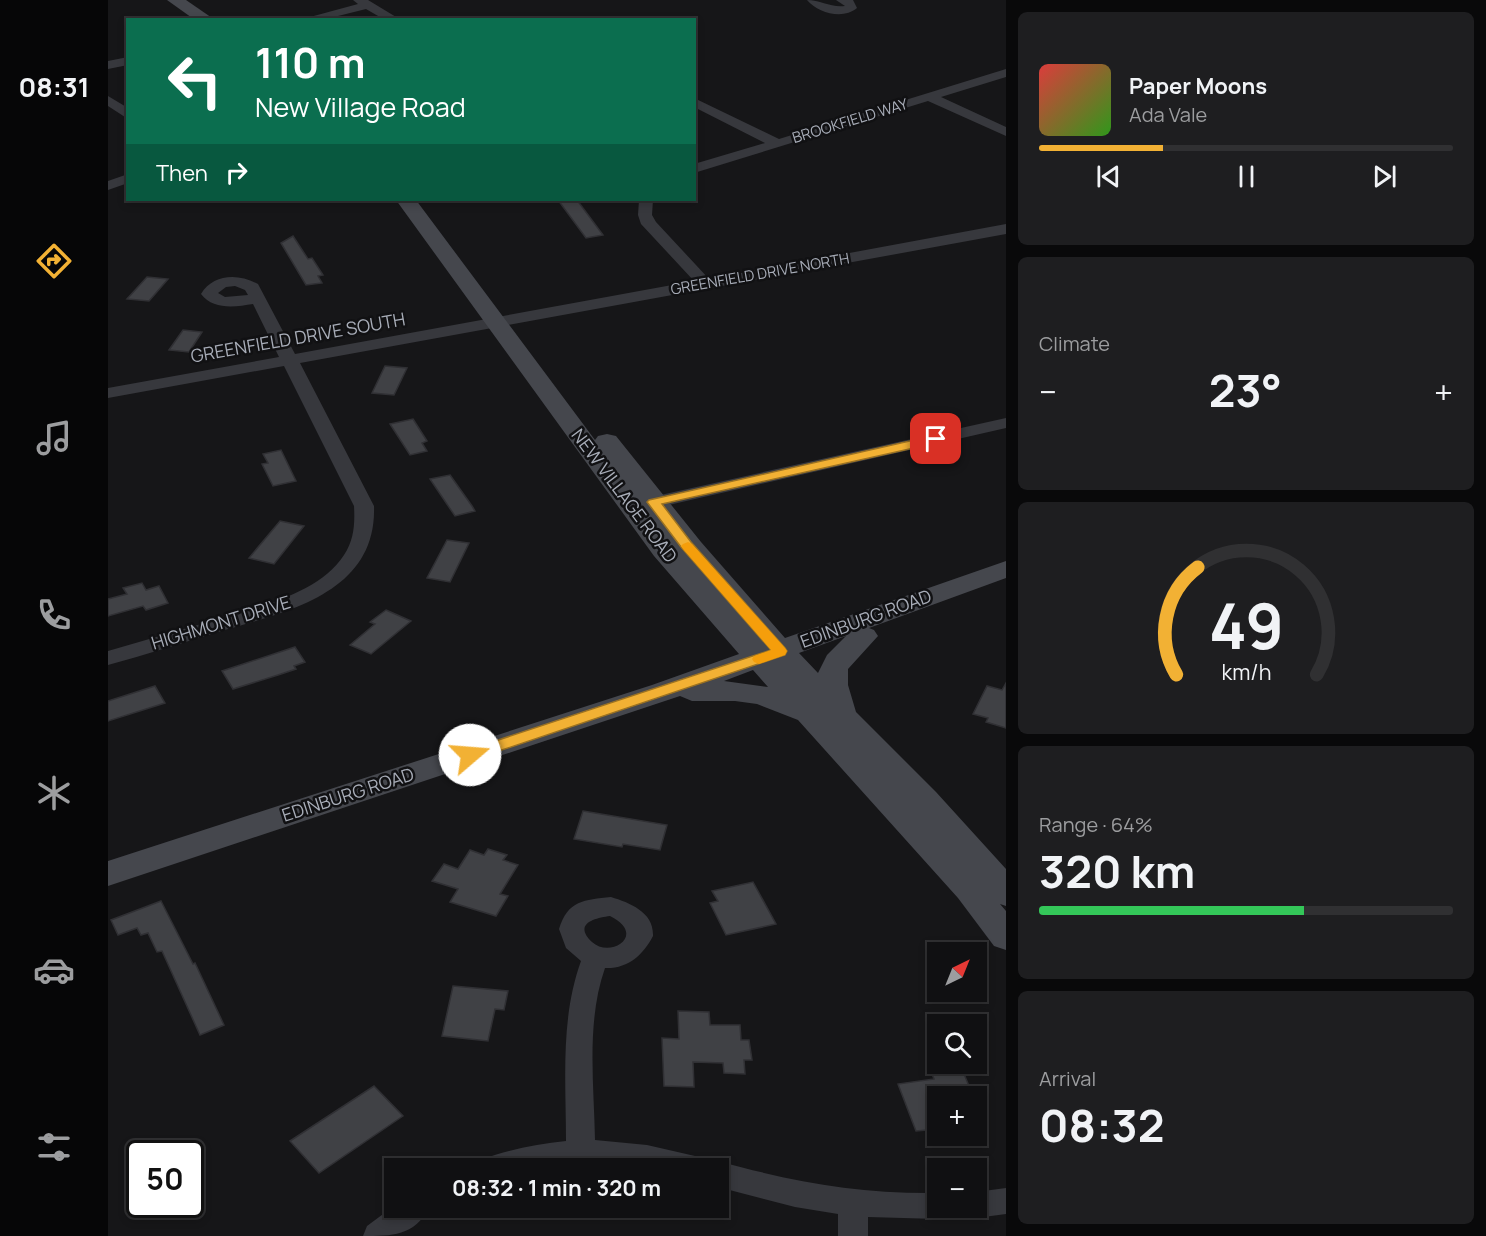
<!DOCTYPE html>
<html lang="en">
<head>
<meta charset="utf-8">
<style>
	:root { --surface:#101012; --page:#1e1e20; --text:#f1f3f6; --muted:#9c9d9f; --line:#303032; --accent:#f2b134 }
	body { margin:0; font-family:Manrope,sans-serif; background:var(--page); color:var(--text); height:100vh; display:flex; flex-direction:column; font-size:22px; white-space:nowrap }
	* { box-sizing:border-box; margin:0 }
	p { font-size:20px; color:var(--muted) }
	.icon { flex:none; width:33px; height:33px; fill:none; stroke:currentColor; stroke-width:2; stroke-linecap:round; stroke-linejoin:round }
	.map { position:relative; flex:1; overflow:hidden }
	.drawer { display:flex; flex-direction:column; gap:12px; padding:12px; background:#09090a; width:480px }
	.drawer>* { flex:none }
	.hud { position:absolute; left:18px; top:18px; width:570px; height:183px; border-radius:0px; box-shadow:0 3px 9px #0003,0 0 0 2px var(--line); background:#0b6e4f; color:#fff; overflow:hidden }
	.needle { width:39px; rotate:43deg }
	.tools { position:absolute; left:819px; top:942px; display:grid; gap:12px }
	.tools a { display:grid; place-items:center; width:60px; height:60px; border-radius:0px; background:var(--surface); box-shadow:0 3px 9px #0003,0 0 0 2px var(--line); font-size:30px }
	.speed { position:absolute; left:18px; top:1140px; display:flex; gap:12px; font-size:30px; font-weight:700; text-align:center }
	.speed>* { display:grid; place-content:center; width:78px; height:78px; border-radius:50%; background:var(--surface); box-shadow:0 3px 9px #0003,0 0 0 2px var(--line); line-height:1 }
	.speed .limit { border:3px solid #111; border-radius:9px; background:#fff; color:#111 }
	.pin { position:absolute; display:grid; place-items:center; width:51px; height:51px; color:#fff; margin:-26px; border-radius:12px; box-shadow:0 3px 9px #0006 }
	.me { position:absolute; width:66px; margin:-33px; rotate:72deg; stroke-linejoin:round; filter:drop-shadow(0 0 4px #0008) }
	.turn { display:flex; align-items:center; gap:21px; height:126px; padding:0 30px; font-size:27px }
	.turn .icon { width:78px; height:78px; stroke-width:2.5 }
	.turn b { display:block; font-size:42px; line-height:51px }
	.then { display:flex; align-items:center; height:57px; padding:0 30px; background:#0003; gap:12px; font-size:22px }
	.big { font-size:45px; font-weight:700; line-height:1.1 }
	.drawer .card { flex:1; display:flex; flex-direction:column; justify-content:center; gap:9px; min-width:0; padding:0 21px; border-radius:9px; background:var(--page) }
	.drawer .dial { align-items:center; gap:0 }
	.dial svg { height:156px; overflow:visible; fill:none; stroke:var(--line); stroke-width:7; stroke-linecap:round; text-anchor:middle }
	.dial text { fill:var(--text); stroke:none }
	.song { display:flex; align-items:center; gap:18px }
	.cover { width:72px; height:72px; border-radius:9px; background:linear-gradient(135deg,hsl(0 70% 55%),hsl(110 70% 35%)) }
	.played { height:6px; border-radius:3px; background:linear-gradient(90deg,var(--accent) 30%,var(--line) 30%) }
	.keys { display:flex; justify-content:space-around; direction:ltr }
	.heat { display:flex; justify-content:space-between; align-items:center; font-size:33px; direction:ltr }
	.charge { height:9px; border-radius:4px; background:linear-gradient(90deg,#34c759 64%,var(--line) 0) }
	.trip { position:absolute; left:276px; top:1158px; width:345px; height:60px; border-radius:0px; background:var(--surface); box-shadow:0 3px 9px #0003,0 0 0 2px var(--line); font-weight:700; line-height:60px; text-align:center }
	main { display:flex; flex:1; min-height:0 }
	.dock { display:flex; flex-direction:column; width:108px; justify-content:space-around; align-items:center; background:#060607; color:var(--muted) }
	.dock .icon { width:42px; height:42px }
	.dock .on { color:var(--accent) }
	.dock b { font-size:27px; color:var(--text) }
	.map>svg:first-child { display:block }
	.building { fill:#404145; stroke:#303034; stroke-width:1.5 }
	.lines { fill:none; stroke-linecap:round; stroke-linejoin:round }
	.minor { fill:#37383d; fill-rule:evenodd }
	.secondary { fill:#45474d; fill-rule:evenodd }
	.route { fill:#f2b134; stroke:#9d7322; stroke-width:1.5 }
	.slow { fill:#f59e0b }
	.labels { text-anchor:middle; stroke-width:5; stroke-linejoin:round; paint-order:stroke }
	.far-street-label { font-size:15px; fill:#a8adb8; stroke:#111113 }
	.street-label { font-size:18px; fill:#a8adb8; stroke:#111113 }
</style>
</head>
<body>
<main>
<nav class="dock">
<b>08:31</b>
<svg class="icon on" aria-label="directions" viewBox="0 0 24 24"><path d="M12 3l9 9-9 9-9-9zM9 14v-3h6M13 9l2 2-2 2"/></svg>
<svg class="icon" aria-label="music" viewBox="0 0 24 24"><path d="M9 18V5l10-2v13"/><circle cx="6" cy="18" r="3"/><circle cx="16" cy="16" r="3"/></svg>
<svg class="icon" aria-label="phone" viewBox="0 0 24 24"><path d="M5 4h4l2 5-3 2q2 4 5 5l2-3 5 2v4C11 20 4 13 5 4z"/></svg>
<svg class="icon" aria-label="climate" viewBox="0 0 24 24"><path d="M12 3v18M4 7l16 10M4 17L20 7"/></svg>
<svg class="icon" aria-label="car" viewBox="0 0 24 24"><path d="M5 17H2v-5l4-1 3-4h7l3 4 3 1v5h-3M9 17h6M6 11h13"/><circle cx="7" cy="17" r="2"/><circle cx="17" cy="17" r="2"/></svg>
<svg class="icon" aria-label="filters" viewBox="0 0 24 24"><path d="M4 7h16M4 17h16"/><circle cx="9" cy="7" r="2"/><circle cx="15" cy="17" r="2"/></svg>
</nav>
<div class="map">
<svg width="898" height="1236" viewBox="0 0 898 1236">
	<rect width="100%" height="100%" fill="#161618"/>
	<g class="building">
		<path d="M450,200H469L495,235L478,238Z"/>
		<path d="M185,236L200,259L204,258L215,275L210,276L214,283L198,285L173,243Z"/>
		<path d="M39,277L60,279L41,301L19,299Z"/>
		<path d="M75,330L94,332L81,352L61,350Z"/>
		<path d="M277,366L299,368L286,395L264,393Z"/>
		<path d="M305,419L319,441L314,443L319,451L302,455L282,424Z"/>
		<path d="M173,450L188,481L165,486L154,464L160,463L155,454Z"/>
		<path d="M342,475L364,506L367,511L347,516L322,479Z"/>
		<path d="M172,521L196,526L166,564L141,558Z"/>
		<path d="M339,540L361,543L342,582L319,578Z"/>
		<path d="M34,583L38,590L51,586L60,603L38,610L35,606L0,616V599L19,594L15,588Z"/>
		<path d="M278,610L303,621L263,654L242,645L267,624L262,622Z"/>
		<path d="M187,647L197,662L186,666L188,669L170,675L125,689L114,671Z"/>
		<path d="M898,683V728L878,722L880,718L865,714L879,686L894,690Z"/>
		<path d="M47,686L57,703L0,721V701Z"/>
		<path d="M475,811L559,825L552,850L515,844L514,847L466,839Z"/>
		<path d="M380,849L399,855L395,860L410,865L392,894L400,896L388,916L342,902L350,889L324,881L336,864L350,869L362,850L376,855Z"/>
		<path d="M645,882L668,924L618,935L602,903L610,901L604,891Z"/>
		<path d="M53,901L85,964L87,963L116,1025L92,1035L54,951L49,952L40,933L33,935L29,928L10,935L3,920Z"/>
		<path d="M345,986L400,991L396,1010L387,1009L380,1041L334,1036Z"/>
		<path d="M570,1011L601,1012L602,1025H632L633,1040H641L644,1060H636L637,1074L616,1073L615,1063L585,1062L586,1087L556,1086L554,1038L571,1039Z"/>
		<path d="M852,1064L865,1096H830V1129L808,1131L790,1084L826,1079L821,1067Z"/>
		<path d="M266,1086L295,1116L211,1173L182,1141Z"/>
	</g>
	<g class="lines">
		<g class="minor">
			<path d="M245,0H260L293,20H277L258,9L214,20H191L250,4Z"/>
			<path d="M699,0C713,0 723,8 737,6L728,0H745L749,8C735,20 710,13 699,0Z"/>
			<path d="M20,57V65L0,69V61Z"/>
			<path d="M898,69V77L833,97L898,127V136L820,101L586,173V164L657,143L586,107V98L671,139Z"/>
			<path d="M0,96L20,108V119L0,106Z"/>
			<path d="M20,174V183L0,190V181Z"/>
			<path d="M531,200H545L544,215L548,222L601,279L898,224V234L192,363L266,506C269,594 177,612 110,632C73,643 37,655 0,665V651C31,642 62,633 93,624C138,610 209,597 236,555C246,540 247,524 246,506L176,366L0,398V388L171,357L145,304C127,307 105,310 93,294C105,274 130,273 150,284L187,354L586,281L533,224L530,215ZM127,286L137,290L140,295L117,297L110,293L118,287Z"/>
			<path d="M898,418V428L530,512L523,510L520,506L523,502L530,500Z"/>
			<path d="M503,897C522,903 546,912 545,936C535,955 520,969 497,968C478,1022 486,1084 487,1140L539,1145L600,1159L603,1164L610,1161C686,1182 750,1194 830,1193V1208H844L841,1215L830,1219L760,1217V1236H730V1214L687,1207L610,1187V1168H530L488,1165L435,1168H371L375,1159C402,1149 430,1144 458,1141C458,1081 452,1019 473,961L458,948L451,929C460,900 476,900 503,897ZM502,916C540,935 502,959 484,942C465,924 486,918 502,916Z"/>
			<path d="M898,1188V1214L868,1218L857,1214L854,1208H868V1192Z"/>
			<path d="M286,1206V1208H321C306,1236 284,1236 255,1236L259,1226Z"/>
		</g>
		<g class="secondary">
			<path d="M59,0H78L107,20H87Z"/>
			<path d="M288,200H308L487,440L490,436L499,434L508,436L593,542L677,638L898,561V578L761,628L766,630L770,636L740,669V685L748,712L828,792L898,869V906L892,904L898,911V950L886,946L850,898L690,720L649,704L627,701H584L572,696L0,886V861L544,685L631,654L546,556ZM738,636L719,655L710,673L691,653ZM645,670L660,687L616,681Z"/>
		</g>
	</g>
	<path class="route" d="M828,435L833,437V442L554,504L583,542L677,648L679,651L677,655L367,759H357L354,755L357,751L663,650L573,547L539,502L541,500Z"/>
	<path class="slow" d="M580,542L584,544L677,648L679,651L677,655L651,664L646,662L644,659L646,656L663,650L575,549L573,546L575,544Z"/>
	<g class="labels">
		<g class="far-street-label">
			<text transform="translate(742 121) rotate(-17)" y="5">BROOKFIELD WAY</text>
			<text transform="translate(652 274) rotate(-10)" y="5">GREENFIELD DRIVE NORTH</text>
		</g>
		<g class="street-label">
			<text transform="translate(190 338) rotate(-10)" y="6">GREENFIELD DRIVE SOUTH</text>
			<text transform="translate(516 496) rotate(53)" y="6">NEW VILLAGE ROAD</text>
			<text transform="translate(758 619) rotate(-20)" y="6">EDINBURG ROAD</text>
			<text transform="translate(113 623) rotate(-17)" y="6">HIGHMONT DRIVE</text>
			<text transform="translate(240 795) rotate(-18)" y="6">EDINBURG ROAD</text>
		</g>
	</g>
</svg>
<div class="tools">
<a><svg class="needle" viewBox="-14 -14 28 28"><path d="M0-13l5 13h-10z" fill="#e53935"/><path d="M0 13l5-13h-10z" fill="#9c9d9f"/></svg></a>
<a><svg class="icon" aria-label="search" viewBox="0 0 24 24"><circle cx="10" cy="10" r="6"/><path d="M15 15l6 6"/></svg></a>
<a>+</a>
<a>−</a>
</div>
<div class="speed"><div class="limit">50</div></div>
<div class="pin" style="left:828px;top:439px;background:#d93025"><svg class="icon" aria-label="arrive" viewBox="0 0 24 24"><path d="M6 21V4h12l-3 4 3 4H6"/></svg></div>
<svg class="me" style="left:362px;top:755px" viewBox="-20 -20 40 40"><circle r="19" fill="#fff"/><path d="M0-13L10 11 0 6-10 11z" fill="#f2b134"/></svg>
<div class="trip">08:32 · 1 min · 320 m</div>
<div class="hud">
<div class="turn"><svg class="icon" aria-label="left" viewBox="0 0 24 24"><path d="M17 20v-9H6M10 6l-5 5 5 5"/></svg><div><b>110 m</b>New Village Road</div></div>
<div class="then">Then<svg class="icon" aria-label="right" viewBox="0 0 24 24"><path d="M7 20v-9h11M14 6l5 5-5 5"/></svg></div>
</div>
</div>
<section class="drawer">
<div class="card">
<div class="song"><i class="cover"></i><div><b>Paper Moons</b><p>Ada Vale</p></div></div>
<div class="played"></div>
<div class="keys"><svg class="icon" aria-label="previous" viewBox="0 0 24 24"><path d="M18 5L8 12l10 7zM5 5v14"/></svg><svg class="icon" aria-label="pause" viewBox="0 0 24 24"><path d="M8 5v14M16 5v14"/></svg><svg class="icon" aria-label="next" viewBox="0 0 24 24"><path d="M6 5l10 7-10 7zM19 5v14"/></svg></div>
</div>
<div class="card"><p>Climate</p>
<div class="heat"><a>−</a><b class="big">23°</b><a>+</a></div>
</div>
<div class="card dial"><svg viewBox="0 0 100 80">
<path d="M14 69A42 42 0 1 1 86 69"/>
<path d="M14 69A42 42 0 0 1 25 14" stroke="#f2b134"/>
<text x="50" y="56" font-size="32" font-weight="700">49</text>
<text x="50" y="72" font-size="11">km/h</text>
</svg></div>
<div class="card"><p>Range · 64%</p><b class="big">320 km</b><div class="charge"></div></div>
<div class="card"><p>Arrival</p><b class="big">08:32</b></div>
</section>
</main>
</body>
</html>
